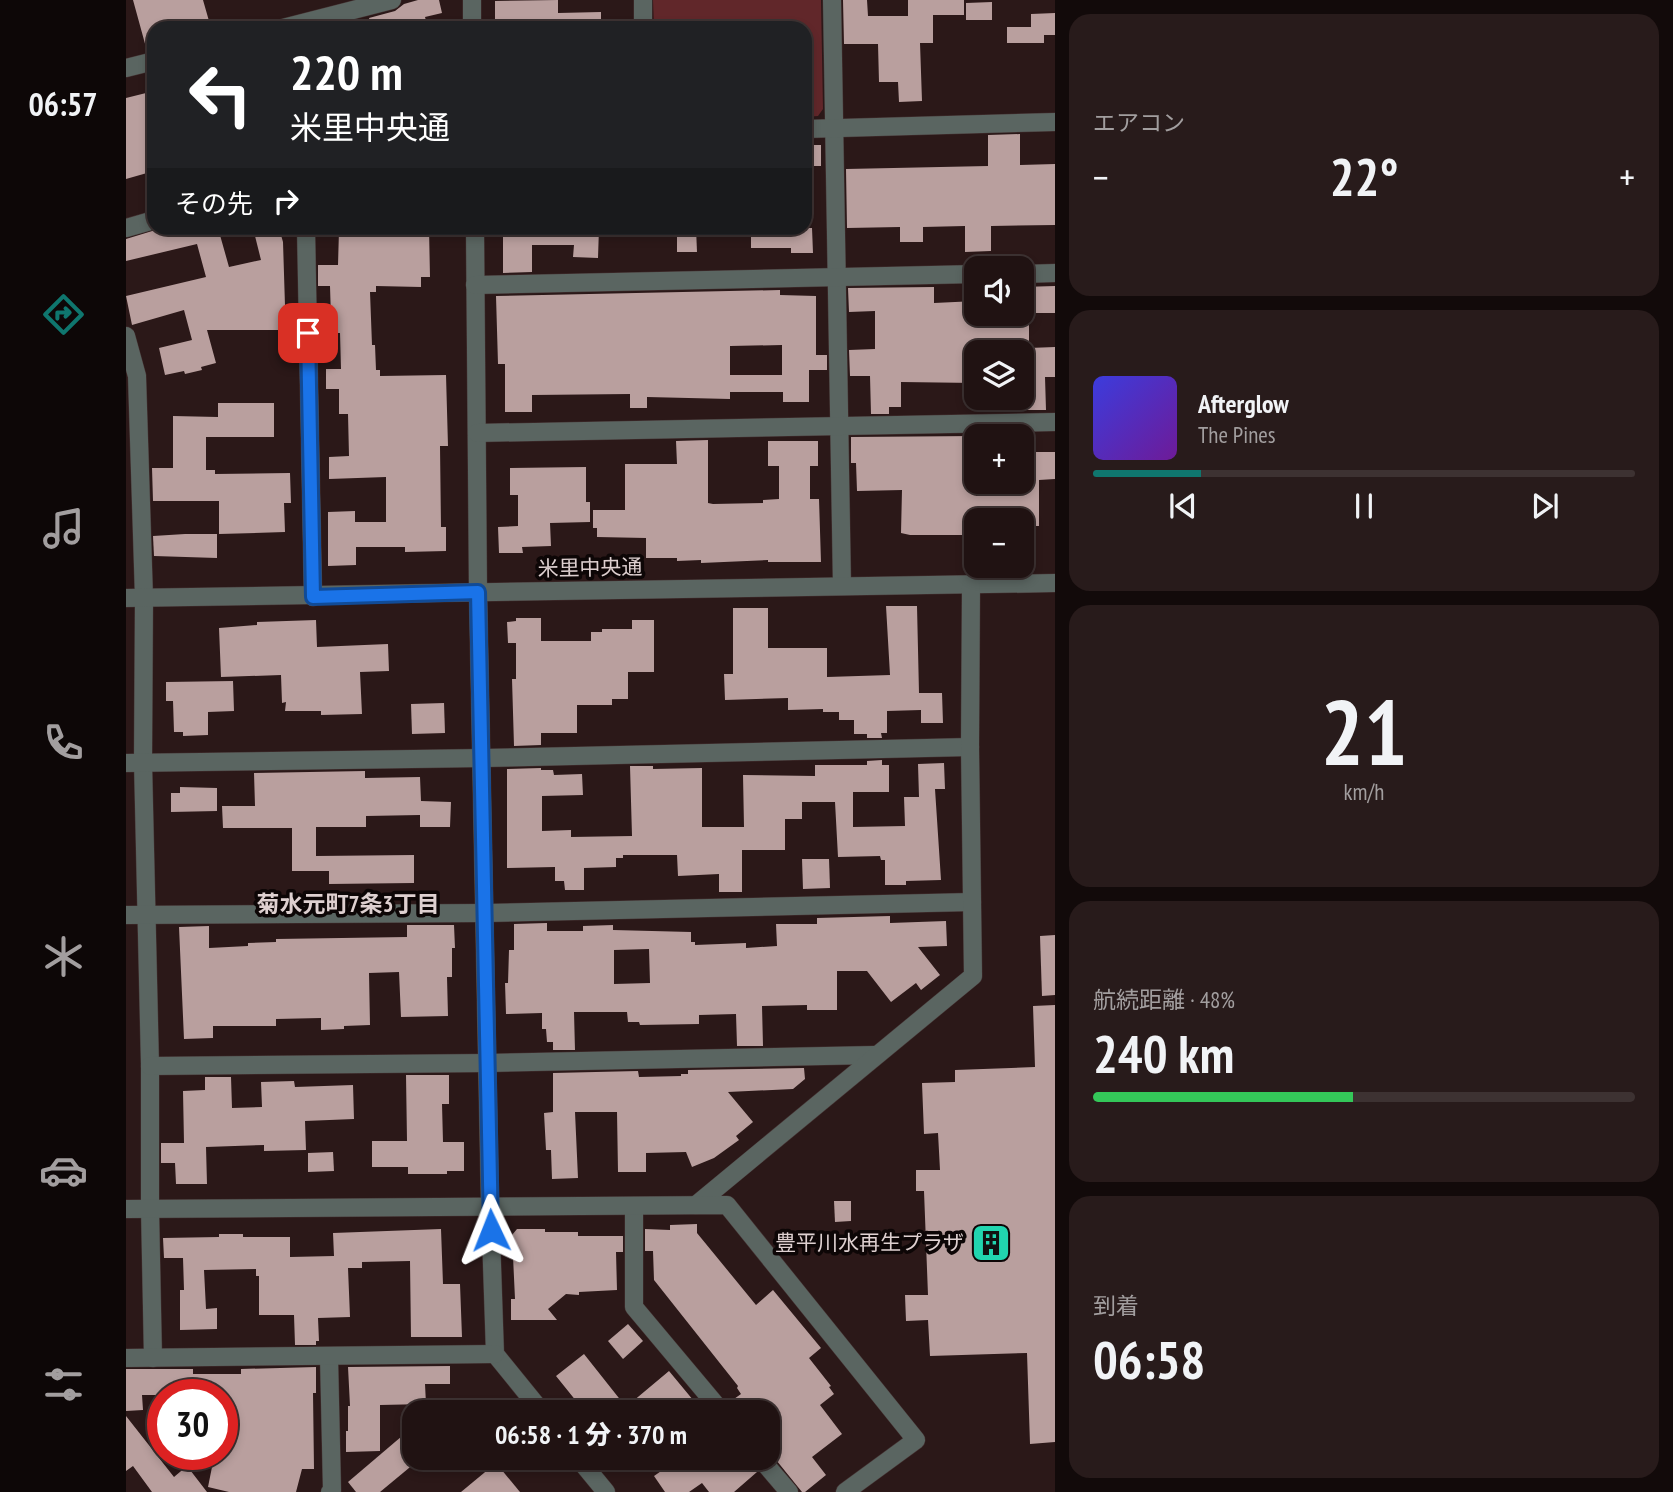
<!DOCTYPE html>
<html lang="ja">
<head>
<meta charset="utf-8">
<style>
	:root { --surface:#201212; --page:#281b1b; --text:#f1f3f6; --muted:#a29e9f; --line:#3d3232; --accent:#0f766e }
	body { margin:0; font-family:"PT Sans Narrow","Noto Sans JP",sans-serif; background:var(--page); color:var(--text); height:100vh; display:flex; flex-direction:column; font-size:26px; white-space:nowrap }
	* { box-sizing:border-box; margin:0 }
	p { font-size:23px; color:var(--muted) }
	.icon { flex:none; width:38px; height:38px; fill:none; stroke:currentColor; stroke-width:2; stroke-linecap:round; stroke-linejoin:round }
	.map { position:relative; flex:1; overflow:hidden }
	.drawer { display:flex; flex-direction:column; gap:14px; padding:14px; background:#120a0a; width:618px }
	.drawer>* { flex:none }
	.guide { position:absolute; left:21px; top:21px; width:665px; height:214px; border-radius:21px; box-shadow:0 4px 10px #0003,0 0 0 2px var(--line); background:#202124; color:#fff; overflow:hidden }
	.controls { position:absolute; left:838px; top:256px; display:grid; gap:14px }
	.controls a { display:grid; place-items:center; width:70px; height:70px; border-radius:14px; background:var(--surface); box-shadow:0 4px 10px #0003,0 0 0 2px var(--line); font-size:35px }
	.speed { position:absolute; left:21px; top:1379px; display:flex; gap:14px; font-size:35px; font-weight:700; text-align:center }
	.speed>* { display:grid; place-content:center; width:91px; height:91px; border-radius:50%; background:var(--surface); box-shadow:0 4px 10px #0003,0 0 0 2px var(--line); line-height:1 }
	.speed .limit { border:10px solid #d22; background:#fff; color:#111 }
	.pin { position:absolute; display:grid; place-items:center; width:60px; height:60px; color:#fff; margin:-30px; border-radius:14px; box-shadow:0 4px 10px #0006 }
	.me { position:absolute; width:77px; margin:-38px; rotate:358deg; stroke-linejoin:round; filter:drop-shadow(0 0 5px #0008) }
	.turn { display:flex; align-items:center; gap:24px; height:147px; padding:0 28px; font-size:32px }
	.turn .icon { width:91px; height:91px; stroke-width:2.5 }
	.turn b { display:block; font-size:49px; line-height:60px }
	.then { display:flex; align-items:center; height:66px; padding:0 28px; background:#0003; gap:14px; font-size:26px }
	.big { font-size:52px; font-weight:800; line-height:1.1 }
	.drawer .widget { flex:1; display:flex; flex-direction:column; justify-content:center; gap:10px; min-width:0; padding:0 24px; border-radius:21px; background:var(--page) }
	.drawer .dial { align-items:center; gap:0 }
	.dial b { font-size:91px; line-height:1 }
	.song { display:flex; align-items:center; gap:21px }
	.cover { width:84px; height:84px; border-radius:10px; background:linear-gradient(135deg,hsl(240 70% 55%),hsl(280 70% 35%)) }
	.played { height:7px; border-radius:4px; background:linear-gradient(90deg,var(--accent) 20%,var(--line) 20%) }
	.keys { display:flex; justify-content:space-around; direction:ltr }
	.heat { display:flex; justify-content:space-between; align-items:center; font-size:38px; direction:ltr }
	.charge { height:10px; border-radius:5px; background:linear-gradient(90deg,#34c759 48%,var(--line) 0) }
	.trip { position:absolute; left:276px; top:1400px; width:378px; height:70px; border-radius:21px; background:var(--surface); box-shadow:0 4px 10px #0003,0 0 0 2px var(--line); font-weight:800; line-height:70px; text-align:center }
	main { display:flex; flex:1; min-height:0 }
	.tabs { display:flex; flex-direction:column; width:126px; justify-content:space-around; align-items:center; background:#0d0707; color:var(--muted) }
	.tabs .icon { width:49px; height:49px }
	.tabs .current { color:var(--accent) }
	.tabs b { font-size:32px; color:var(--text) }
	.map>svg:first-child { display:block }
	.green { fill:#61272a }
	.building { fill:#b99f9e; fill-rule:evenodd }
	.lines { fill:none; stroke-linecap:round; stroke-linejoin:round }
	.minor-casing { stroke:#443232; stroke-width:19 }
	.minor { stroke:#5a6561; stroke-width:18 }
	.route-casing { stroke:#114b97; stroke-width:18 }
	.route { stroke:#1a73e8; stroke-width:12 }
	.labels { text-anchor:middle; stroke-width:7; stroke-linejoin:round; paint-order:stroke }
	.street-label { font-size:21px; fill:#ded0d0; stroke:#0d0606 }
	.poi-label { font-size:21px; fill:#ded0d0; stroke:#0d0606; text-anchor:end }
	.neighbourhood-label { font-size:23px; font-weight:bold; fill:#ded0d0; stroke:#0d0606 }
</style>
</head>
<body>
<main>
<nav class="tabs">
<b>06:57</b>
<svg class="icon current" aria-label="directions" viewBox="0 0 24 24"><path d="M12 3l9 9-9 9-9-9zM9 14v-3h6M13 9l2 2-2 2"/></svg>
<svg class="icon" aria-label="music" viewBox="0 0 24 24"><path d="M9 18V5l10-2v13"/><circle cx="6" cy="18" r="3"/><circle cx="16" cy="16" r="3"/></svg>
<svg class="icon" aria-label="phone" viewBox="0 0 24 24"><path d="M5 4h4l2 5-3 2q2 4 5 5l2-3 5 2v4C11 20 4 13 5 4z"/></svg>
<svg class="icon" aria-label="climate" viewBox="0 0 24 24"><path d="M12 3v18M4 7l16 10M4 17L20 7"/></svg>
<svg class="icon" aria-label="car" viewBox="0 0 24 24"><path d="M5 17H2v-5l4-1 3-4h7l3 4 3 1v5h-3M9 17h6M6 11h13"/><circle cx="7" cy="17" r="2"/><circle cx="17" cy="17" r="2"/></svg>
<svg class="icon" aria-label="filters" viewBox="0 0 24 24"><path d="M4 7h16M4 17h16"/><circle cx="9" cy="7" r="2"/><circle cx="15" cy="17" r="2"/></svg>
</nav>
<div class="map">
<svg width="930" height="1492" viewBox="0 0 930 1492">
	<rect width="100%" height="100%" fill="#2b1818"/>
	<path class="green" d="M527,0H695L697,109L692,116L679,117V28H528Z"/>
	<g class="building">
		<path d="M7,0H77L85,28H28V50L21,51Z"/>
		<path d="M292,0H313L316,13L299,17L302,28H246L243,18L269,11L278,4Z"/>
		<path d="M432,0V13L475,12V28H369V1Z"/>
		<path d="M717,0H741L742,16H782V0H838V15H807V43H794L796,101L773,102L772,82H753L752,44H718Z"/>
		<path d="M866,2V20H840V3Z"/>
		<path d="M930,13V35H918V43H881V27H905V14Z"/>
		<path d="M28,91V171L0,179V98Z"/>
		<path d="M894,134V165L930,164V225L865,226V251L839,252V226L797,227V242H774V227L721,228L720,169L862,166V135Z"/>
		<rect x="679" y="145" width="16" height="21"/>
		<path d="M36,228H55L57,232L75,228H92L103,267L135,260L127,228H153L157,242L159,306H163V330H81L90,363L75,367L76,370L59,374L58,371L39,375L33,348L66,340L58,310L6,325L0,296L80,277L71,244L0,261V239Z"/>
		<path d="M255,228H303L304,277H295V287L250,286V292H244L246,345H249L250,370H254V376L320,375L322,446H314L315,527H320V551L279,552V547H230V565L202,566V512L229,511V522H260V477L203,479V457L223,456L222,414H213V389H200V369H215L214,333H209V318H205L204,286H192V265H212L213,230L255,229Z"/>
		<path d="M377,228H473L472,258L447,257L448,245H406V272L377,273Z"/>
		<path d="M551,228H570L571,252H551Z"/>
		<path d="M625,228H686L687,253H665V248H625Z"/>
		<path d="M930,286V313H898H903V348L930,347V377H919L920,410H896V352H850V383L775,382V407H763V414H745L744,376H724L723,350L749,349V311L723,312L722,288L808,287V303L850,301V313H896V287Z"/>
		<path d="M654,290V295L690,296V355H701V370H683V402H657V392H604V399L521,397V408H504V394L406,395V412H379V364H372L370,296ZM656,345V375H604V346Z"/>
		<rect x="860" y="397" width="17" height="15"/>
		<path d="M92,403H148V437H80V470H89V474L164,473L165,503H158L159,532L93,534V501H27L26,468H47V416L92,417Z"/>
		<path d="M850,436V496L880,495V490L897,489V452H930V479L913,480V526H896V520H838V535H784L775,533L776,490L731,491L730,463H725V437Z"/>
		<path d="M582,440V503L587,504L637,503V500L653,499V466H642V441H692V466H684V499H693L695,562H642V560L575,563V560L551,561V558H520V538L471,537V528H467V510H499V464H551L550,441Z"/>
		<path d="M460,467V502H464V522L424,523L425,546L396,547L397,553H373L372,527L392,526V495H384V468Z"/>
		<path d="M59,534H91V558L28,556L27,536Z"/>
		<path d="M760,606H791L793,693H816L817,723H795V710L761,711V733H755L756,738H741V734H728V720H713V712H697V709L662,710V698L599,700L598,674H607V608H642V648H701V677L764,675Z"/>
		<path d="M390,618H415V641H465V632H476V629H506V620H528V672H502V699H486V705H451V733H415V745L388,746L386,679H390V643H382L381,622L390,621Z"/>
		<path d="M190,620L191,647L262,644L263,671L234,672L236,714L195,715V711H159L160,702L156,703L155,675L95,677L93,628L131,625V622Z"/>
		<path d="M107,681L108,711L82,712V735L57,736V732H48L47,701H40V682Z"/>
		<path d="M318,703L319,733L286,734L285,704Z"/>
		<path d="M756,760V765H763V792H727V827L779,826L778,797H793L792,764L818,763L819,789H809L815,880L780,881V885H759V860H755L754,856L712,857L709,802H676V819H659V850H616V892H593V874L552,876L551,855H497V858H490V867L458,868V890H439L438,881H429V867L381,868V769L415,768V770H427L428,775L456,774L457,795L416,796V831L445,830V837L506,836L504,766H527V769L576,768V827H618L617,775L689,776V765H741V761Z"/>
		<path d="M239,771V778L294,777L295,801L325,802L324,827H294V815L240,816V827H190V856L288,855V883L203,884V871H166V828H97L96,806H129L128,773Z"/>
		<path d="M54,787L91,788V811L45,812V793H54Z"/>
		<path d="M676,859H703L704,888L677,889Z"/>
		<path d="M764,916V923L820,921L821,946L792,947L814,975L795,990L790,983L765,1002L741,971H711V1010H681V1005L636,1006L637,1046H611L610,1014L573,1015V1024L514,1025L513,1022H502L501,1012H448L449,1050H427V1042H421L420,1029H416V1013L380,1014L379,983H382L383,950H388V924L421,923V931H457V926L487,925V930L565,932V942H569V945L620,943V948L651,946L650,924H691V918ZM523,949L524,983L488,984V950Z"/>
		<path d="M281,925H328L329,948H326V977H321L322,1016L275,1017L273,972L243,973L244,1025L218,1026V1029L195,1030V1018L150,1019V1026H87V1038L58,1039L53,927L83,926V948L122,946V943L150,942V939L281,937Z"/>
		<path d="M930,935V995L916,996L914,936Z"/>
		<path d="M930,1005V1442L904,1444L901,1353L804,1356L802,1320L780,1321L779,1295H802L798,1191H790V1170H814L812,1133L798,1134L796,1083L829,1082V1070L909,1067L907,1006Z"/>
		<path d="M678,1068L679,1079L667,1089L602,1092L627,1122L610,1136L613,1140L588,1158L566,1167L560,1152L520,1153V1172H492L491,1112H449L452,1178L426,1179L425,1150H420L418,1113L427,1112V1073L512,1071L513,1077L555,1076V1074H562V1070Z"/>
		<path d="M280,1075H323V1104H316L317,1142H338V1171H321V1174H282V1167H246V1141H281Z"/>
		<path d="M79,1077H105L106,1108L136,1107L135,1082L168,1081L169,1087L227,1085L228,1119L179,1121L180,1150L138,1151V1145L80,1147L81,1184H50L49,1163H35V1143H58L57,1091L79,1090Z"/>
		<path d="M207,1152L208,1171L182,1172V1153Z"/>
		<path d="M708,1201H725V1221L709,1222Z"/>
		<path d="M571,1224V1233L630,1305L647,1290L695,1348L683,1358L705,1386L703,1387L708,1394L694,1405L716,1434L686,1457L700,1475L679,1492H676L642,1450V1412H631L625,1405L618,1411L608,1399L615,1394L611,1388L612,1386L528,1280L527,1251H519V1229L544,1230V1225Z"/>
		<path d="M315,1229L317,1284H334L336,1337H285L284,1261L236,1262V1268H222L224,1317L192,1318L193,1341H190V1345H169L168,1315H133V1276H130V1269L78,1270L80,1309L91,1308V1329L54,1330V1290H58L57,1258H38L37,1238L93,1237V1234H117V1237H164V1257L208,1256L207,1233Z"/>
		<path d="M391,1229H419V1232H452V1236H497V1252H490L491,1290L453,1292V1295L440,1294L422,1309L431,1320H385V1299H389L386,1235Z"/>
		<path d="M502,1324L517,1341L497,1359L482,1341Z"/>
		<path d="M458,1354L500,1407L543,1371L577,1412H459L430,1376Z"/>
		<path d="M324,1366V1384H299L300,1404L254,1405V1451L220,1452V1431H222V1406H224L222,1367Z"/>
		<path d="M190,1367V1393H187L188,1469H176L170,1492H103L82,1487L88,1457L96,1459V1395H16L17,1410L0,1411V1369H67V1374H115V1369Z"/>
		<path d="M0,1416L48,1477L61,1466L81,1492H26L7,1466L0,1471Z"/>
		<path d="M289,1425V1463L254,1492H230L222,1482Z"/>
		<path d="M554,1458H623L631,1472L608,1492H583L576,1483L563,1492H539L528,1476Z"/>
		<path d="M370,1463L394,1492H335Z"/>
	</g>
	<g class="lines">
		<g class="minor-casing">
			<g id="minor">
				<path d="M346,0V28"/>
				<path d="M517,0V28"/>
				<path d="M706,0L716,586"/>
				<path d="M157,28L266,0"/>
				<path d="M0,68L28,61"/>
				<path d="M679,129L930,122"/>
				<path d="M0,228L28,220"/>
				<path d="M180,228L187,597"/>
				<path d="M349,228L352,592L364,1205L369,1354L416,1412"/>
				<path d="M896,274L930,273"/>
				<path d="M349,285L850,274"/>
				<path d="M0,336L11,376L18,598L17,762L24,1066V1208L27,1358"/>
				<path d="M351,433L930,422"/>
				<path d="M0,598L930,583"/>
				<path d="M0,763L357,758L844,747"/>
				<path d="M0,915L360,913L846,902"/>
				<path d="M24,1066L362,1063L749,1055"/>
				<path d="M570,1205L847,976L844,747L845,586"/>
				<path d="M508,1206V1307L596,1412"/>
				<path d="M0,1209L601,1205L790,1440L719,1492"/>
				<path d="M203,1357L206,1490L204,1492"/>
				<path d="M0,1358L369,1354"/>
				<path d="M452,1458L480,1492"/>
				<path d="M634,1458L663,1492"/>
			</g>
		</g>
		<use href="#minor" class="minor"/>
	</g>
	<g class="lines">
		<g class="route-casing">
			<path id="route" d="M182,333L187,597L352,592L365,1230"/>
		</g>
		<use href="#route" class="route"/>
	</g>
	<defs>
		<g id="building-square" transform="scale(2.0125)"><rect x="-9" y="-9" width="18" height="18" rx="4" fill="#21d5af" stroke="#0d0606"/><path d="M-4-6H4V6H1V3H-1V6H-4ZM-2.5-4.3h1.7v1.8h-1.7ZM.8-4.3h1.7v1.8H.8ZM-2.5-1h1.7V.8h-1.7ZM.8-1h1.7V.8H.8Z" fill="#111"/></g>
	</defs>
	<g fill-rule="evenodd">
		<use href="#building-square" x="865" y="1243"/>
	</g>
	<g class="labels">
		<g class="street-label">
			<text transform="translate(464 568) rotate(-1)" y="7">米里中央通</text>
		</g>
		<g class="poi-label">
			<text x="838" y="1250">豊平川水再生プラザ</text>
		</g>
		<g class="neighbourhood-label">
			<text x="222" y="912">菊水元町7条3丁目</text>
		</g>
	</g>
</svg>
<div class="controls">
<a><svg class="icon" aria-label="sound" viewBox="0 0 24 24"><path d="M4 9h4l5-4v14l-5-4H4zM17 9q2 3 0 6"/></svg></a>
<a><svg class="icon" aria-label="layers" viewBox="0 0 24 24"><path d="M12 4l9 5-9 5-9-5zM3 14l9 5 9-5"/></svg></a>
<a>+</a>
<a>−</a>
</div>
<div class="speed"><div class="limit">30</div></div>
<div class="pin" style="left:182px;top:333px;background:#d93025"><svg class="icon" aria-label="arrive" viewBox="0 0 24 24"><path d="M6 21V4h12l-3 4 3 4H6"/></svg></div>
<svg class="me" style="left:365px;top:1230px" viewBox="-20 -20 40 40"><path d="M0-17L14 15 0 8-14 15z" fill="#1a73e8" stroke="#fff" stroke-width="4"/></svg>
<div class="trip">06:58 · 1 分 · 370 m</div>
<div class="guide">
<div class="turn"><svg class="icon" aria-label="left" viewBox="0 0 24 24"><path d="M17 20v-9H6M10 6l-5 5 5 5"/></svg><div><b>220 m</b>米里中央通</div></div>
<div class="then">その先<svg class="icon" aria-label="right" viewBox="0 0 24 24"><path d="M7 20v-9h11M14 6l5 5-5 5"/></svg></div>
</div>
</div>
<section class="drawer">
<div class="widget"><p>エアコン</p>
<div class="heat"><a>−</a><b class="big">22°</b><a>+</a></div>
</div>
<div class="widget">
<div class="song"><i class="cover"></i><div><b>Afterglow</b><p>The Pines</p></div></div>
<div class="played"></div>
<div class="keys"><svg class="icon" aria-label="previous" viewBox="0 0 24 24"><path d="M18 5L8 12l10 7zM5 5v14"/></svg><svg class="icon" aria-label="pause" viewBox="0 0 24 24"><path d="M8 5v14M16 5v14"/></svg><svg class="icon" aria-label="next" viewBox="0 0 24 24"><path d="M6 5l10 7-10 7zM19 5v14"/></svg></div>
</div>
<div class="widget dial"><b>21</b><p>km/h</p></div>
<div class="widget"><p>航続距離 · 48%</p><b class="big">240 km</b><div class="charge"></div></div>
<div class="widget"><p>到着</p><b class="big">06:58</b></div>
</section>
</main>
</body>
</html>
